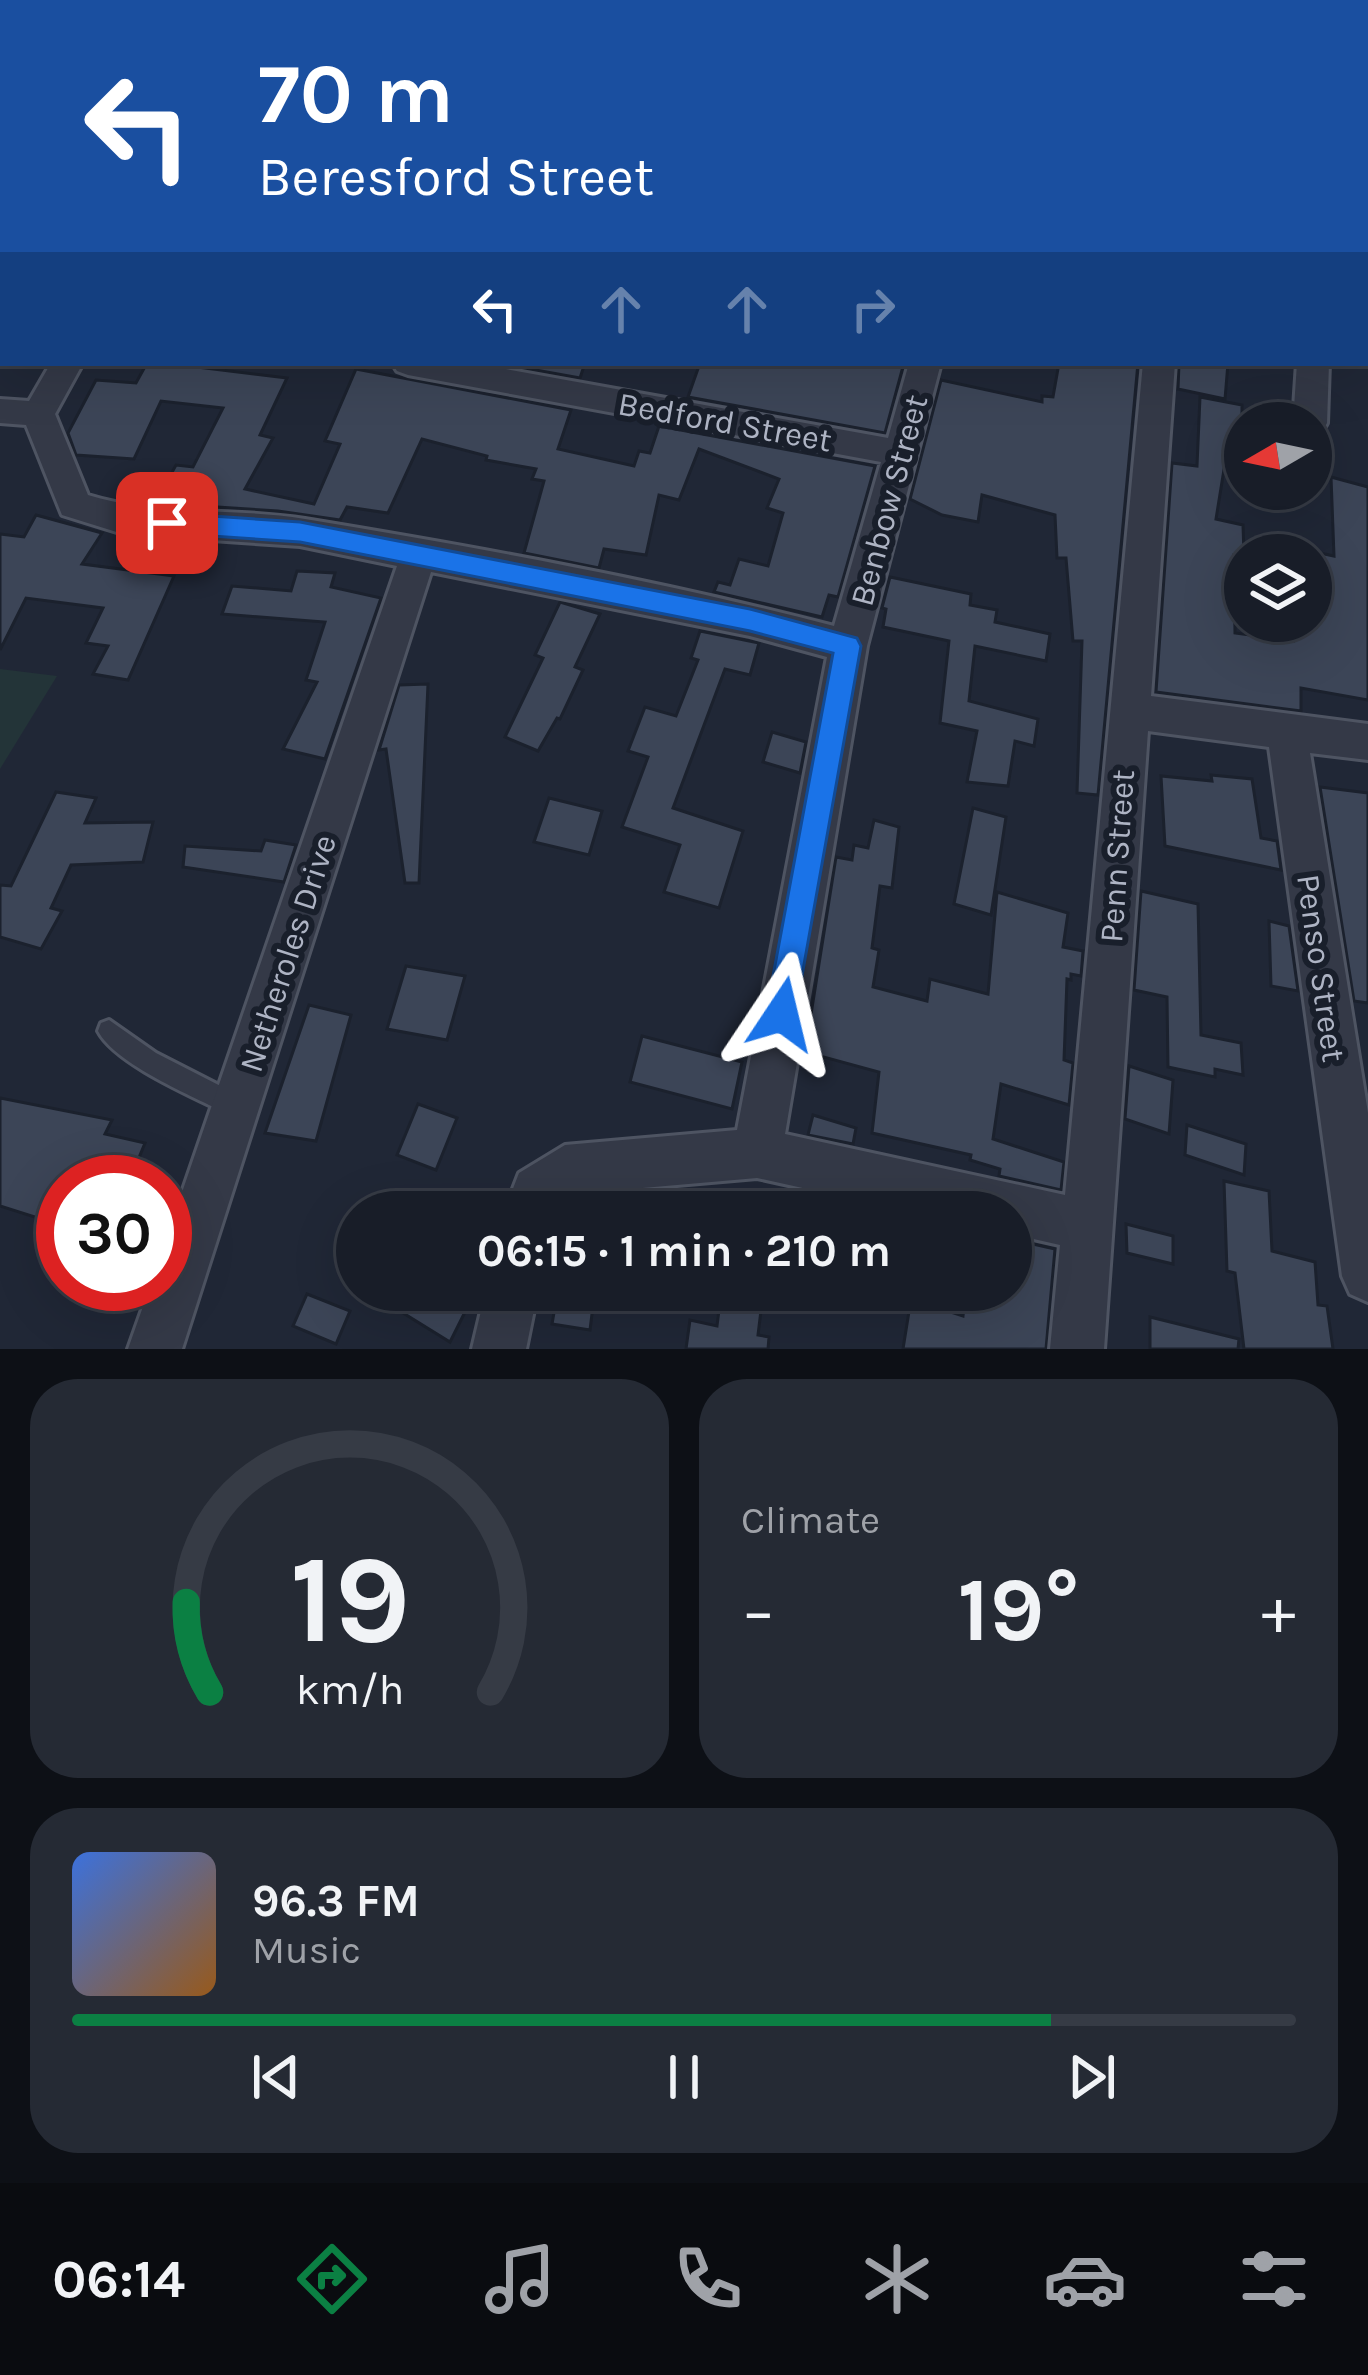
<!DOCTYPE html>
<html lang="en">
<head>
<meta charset="utf-8">
<style>
	:root { --surface:#181d28; --page:#252a34; --text:#f1f3f6; --muted:#9fa2a8; --line:#363b45; --accent:#0b8043 }
	body { margin:0; font-family:Karla,sans-serif; background:var(--page); color:var(--text); height:100vh; display:flex; flex-direction:column; font-size:45px; white-space:nowrap }
	* { box-sizing:border-box; margin:0 }
	p { font-size:39px; color:var(--muted) }
	.icon { flex:none; width:66px; height:66px; fill:none; stroke:currentColor; stroke-width:2; stroke-linecap:round; stroke-linejoin:round }
	.map { position:relative; height:1349px; overflow:hidden }
	.drawer { display:flex; flex-direction:column; gap:30px; padding:30px; background:#0d1016; flex:1 }
	.drawer>* { flex:none }
	.guide { position:absolute; left:0px; top:0px; width:1368px; height:366px; box-shadow:0 12px 48px #0002,0 0 0 3px var(--line); background:#1a4fa0; color:#fff; overflow:hidden }
	.needle { width:78px; rotate:261deg }
	.buttons { position:absolute; left:1224px; top:402px; display:grid; gap:24px }
	.buttons a { display:grid; place-items:center; width:108px; height:108px; border-radius:50%; background:var(--surface); box-shadow:0 12px 48px #0002,0 0 0 3px var(--line); font-size:60px }
	.speed { position:absolute; left:36px; top:1155px; display:flex; gap:24px; font-size:60px; font-weight:700; text-align:center }
	.speed>* { display:grid; place-content:center; width:156px; height:156px; border-radius:50%; background:var(--surface); box-shadow:0 12px 48px #0002,0 0 0 3px var(--line); line-height:1 }
	.speed .limit { border:18px solid #d22; background:#fff; color:#111 }
	.pin { position:absolute; display:grid; place-items:center; width:102px; height:102px; color:#fff; margin:-51px; border-radius:24px; box-shadow:0 6px 18px #0006 }
	.me { position:absolute; width:132px; margin:-66px; rotate:10deg; stroke-linejoin:round; filter:drop-shadow(0 0 9px #0008) }
	.turn { display:flex; align-items:center; gap:42px; height:252px; padding:0 60px; font-size:54px }
	.turn .icon { width:156px; height:156px; stroke-width:2.5 }
	.turn b { display:block; font-size:84px; line-height:102px }
	.lanes { display:flex; align-items:center; height:114px; padding:0 60px; background:#0003; justify-content:center; gap:60px; direction:ltr }
	.lanes .off { opacity:.35 }
	.big { font-size:90px; font-weight:700; line-height:1.1 }
	.drawer .tile { flex:1; display:flex; flex-direction:column; justify-content:center; gap:18px; min-width:0; padding:0 42px; border-radius:48px; background:var(--page) }
	.drawer .dial { align-items:center; gap:0 }
	.dial svg { height:312px; overflow:visible; fill:none; stroke:var(--line); stroke-width:7; stroke-linecap:round; text-anchor:middle }
	.dial text { fill:var(--text); stroke:none }
	.song { display:flex; align-items:center; gap:36px }
	.cover { width:144px; height:144px; border-radius:18px; background:linear-gradient(135deg,hsl(220 70% 55%),hsl(30 70% 35%)) }
	.played { height:12px; border-radius:6px; background:linear-gradient(90deg,var(--accent) 80%,var(--line) 80%) }
	.keys { display:flex; justify-content:space-around; direction:ltr }
	.heat { display:flex; justify-content:space-between; align-items:center; font-size:66px; direction:ltr }
	.drawer .tiles { flex:1; display:grid; gap:30px; grid-template-columns:1fr 1fr }
	.tile:last-child { grid-column:span 2 }
	.trip { position:absolute; left:336px; top:1191px; width:696px; height:120px; border-radius:60px; background:var(--surface); box-shadow:0 12px 48px #0002,0 0 0 3px var(--line); font-weight:700; line-height:120px; text-align:center }
	.tab-bar { display:flex; height:192px; justify-content:space-around; align-items:center; background:#0a0c10; color:var(--muted) }
	.tab-bar .icon { width:84px; height:84px }
	.tab-bar .selected { color:var(--accent) }
	.tab-bar b { font-size:54px; color:var(--text) }
	.map>svg:first-child { display:block }
	.green { fill:#233438 }
	.lines { fill:none; stroke-linecap:round; stroke-linejoin:round }
	.stream { stroke:#34405d; stroke-width:8 }
	.building { fill:#3c4557; stroke:#1b212d; stroke-width:3 }
	.service-casing { stroke:#4e5462; stroke-width:6 }
	.minor-casing { stroke:#4e5462; stroke-width:6 }
	.service { fill:#343947; fill-rule:evenodd }
	.minor { fill:#343947; fill-rule:evenodd }
	.route { fill:#1a73e8; stroke:#114b97; stroke-width:3 }
	.labels { text-anchor:middle; stroke-width:12; stroke-linejoin:round; paint-order:stroke }
	.street-label { font-size:33px; fill:#aeb4c4; stroke:#191f2b }
</style>
</head>
<body>
<div class="map">
<svg width="1368" height="1349" viewBox="0 0 1368 1349">
	<rect width="100%" height="100%" fill="#202736"/>
	<path class="green" d="M0,669L57,676L0,769Z"/>
	<g class="lines">
		<g class="stream">
			<path d="M1007,0L1016,3"/>
			<path d="M1330,3H1356"/>
		</g>
	</g>
	<g class="building">
		<path d="M147,363H199L197,367L287,378L260,435L273,438L245,489L314,504L340,444L325,441L356,369L571,410L558,449L634,466L639,451L650,453L659,426L875,466L838,597L829,595L822,617L714,592L718,582L730,585L739,559L768,566L783,513L767,508L779,479L699,449L679,500L659,495L646,555L604,549L599,568L524,553L544,481L532,479L536,469L486,460L487,456L422,439L388,513L347,507L340,520L278,511L155,503L176,465L193,467L223,408L161,401L134,459L76,455L68,433L96,380L136,383Z"/>
		<path d="M497,363H585L580,378Z"/>
		<path d="M700,363H904L885,433L688,397Z"/>
		<path d="M1059,363H1138L1098,795L1077,793L1082,641H1073L1066,558H1057L1055,515L982,495L978,522L942,515L910,499L941,380L1042,402V396L1053,397Z"/>
		<path d="M1179,363H1228L1225,399L1178,389Z"/>
		<path d="M1200,397L1242,405V453L1227,451L1216,519L1243,525L1244,555H1234L1235,633L1293,641L1292,621H1311V551L1334,556L1331,477L1368,487V700L1301,688V711L1156,692L1172,463L1197,466Z"/>
		<path d="M36,515L102,533L82,564L174,576L128,680L93,674L108,646L86,643L103,608L26,598L0,650V534L24,537Z"/>
		<path d="M297,571L335,573L331,587L381,598L325,759L283,749L317,682L306,680L325,622L222,614L232,586L291,591Z"/>
		<path d="M890,577L971,594L970,605L997,610L995,622L1050,634L1046,661L975,646L969,701L1038,719L1034,746L1015,741L1008,786L967,782L977,731L940,723L949,641L883,627L886,609L882,608Z"/>
		<path d="M560,602L600,614L575,667L583,670L560,719L557,718L538,751L505,737L543,658L535,655Z"/>
		<path d="M700,631L759,643L750,675L725,669L673,808L743,831L719,908L664,892L680,845L622,827L648,757L628,751L645,707L676,716L698,660L691,658Z"/>
		<path d="M428,684L419,883H405L386,749L379,750L399,685Z"/>
		<path d="M772,732L806,742L800,773L763,762Z"/>
		<path d="M1211,775L1252,779L1261,838L1277,841L1281,870L1165,846L1161,776L1212,781Z"/>
		<path d="M1320,787L1368,793V1003L1354,1001Z"/>
		<path d="M56,792L96,798L85,823L153,822L143,862L71,865L51,908L62,911L41,949L0,937V885L11,886Z"/>
		<path d="M549,798L602,811L589,855L534,842Z"/>
		<path d="M973,808L1006,817L991,915L954,904Z"/>
		<path d="M874,820L899,827L892,888L880,886L872,948L879,950L873,987L927,1001L930,979L988,994L997,892L1068,913L1063,947L1083,951L1081,976L1071,974V980L1067,979L1064,1060L1073,1063L1069,1105L1001,1084L993,1139L1064,1162L1061,1190L999,1176L1000,1169L970,1160L971,1155L872,1133L879,1072L805,1052L836,857L852,860L854,845L868,848Z"/>
		<path d="M265,840L296,845L284,882L183,867L185,846L261,851Z"/>
		<path d="M1141,891L1198,904L1201,1035L1241,1043L1243,1075L1215,1069V1077L1168,1067L1167,997L1134,990Z"/>
		<path d="M1269,921L1289,926L1298,991L1271,986Z"/>
		<path d="M406,966L465,976L447,1040L387,1029Z"/>
		<path d="M309,1005L351,1015L316,1141L265,1133Z"/>
		<path d="M642,1036L742,1062L732,1109L630,1082Z"/>
		<path d="M1129,1066L1173,1080L1169,1134L1125,1119Z"/>
		<path d="M0,1098L112,1120L105,1134L145,1143L133,1172L91,1163L80,1182H63V1226L0,1206Z"/>
		<path d="M418,1104L457,1118L436,1170L397,1155Z"/>
		<path d="M813,1115L856,1128L853,1144L808,1135Z"/>
		<path d="M1187,1125L1246,1144L1244,1175L1185,1155Z"/>
		<path d="M1224,1181L1269,1191L1272,1251L1315,1262L1318,1305L1327,1306L1333,1349H1244L1235,1273L1227,1271Z"/>
		<path d="M1126,1224L1173,1236V1264L1127,1253Z"/>
		<path d="M1011,1239L1055,1249L1046,1349H903L911,1299L963,1316L966,1290H1011Z"/>
		<path d="M366,1290H476L450,1342Z"/>
		<path d="M558,1290H595L590,1330L552,1324Z"/>
		<path d="M307,1294L350,1311L336,1344L293,1326Z"/>
		<path d="M721,1294L762,1302L758,1335L769,1337L768,1349H686L690,1320L717,1326Z"/>
		<path d="M1150,1317L1239,1339L1238,1349H1150Z"/>
	</g>
	<g class="lines">
		<g class="service-casing">
			<path id="service" d="M109,1020L156,1053L244,1098L247,1106L244,1114L236,1117L228,1114C194,1097 115,1064 98,1031L101,1023Z"/>
		</g>
		<g class="minor-casing">
			<g id="minor">
				<rect x="648" y="0" width="24" height="3"/>
				<path d="M725,0H747L748,3H724Z"/>
				<path d="M877,0H901L902,3H878Z"/>
				<path d="M1133,0H1158L1160,3H1135Z"/>
				<rect x="1365" y="108" width="3" height="16"/>
				<path d="M3,256V280L0,281V257Z"/>
				<path d="M51,363H83L55,414L88,495C158,517 233,507 305,519C482,548 661,581 834,626L881,462L408,375L397,371L392,363H472L888,438L909,363H941L867,646L785,1134L1065,1195L1143,363H1175L1151,696L1368,724V760L1310,753L1368,1113V1302L1350,1294L1342,1276L1269,747L1148,731L1104,1349H1050L1060,1245L1011,1234V1212H911L757,1178L574,1194L554,1212H504L519,1173L565,1145L737,1130L827,657L750,636L431,572L182,1349H128L151,1284H165V1242L397,566L300,546L123,534L62,515L26,425L0,423V399L29,401Z"/>
				<path d="M1297,363H1329L1327,423L1322,432L1311,435V423H1293Z"/>
				<path d="M486,1290H538L526,1349H472Z"/>
			</g>
		</g>
		<use href="#service" class="service"/>
		<use href="#minor" class="minor"/>
	</g>
	<path class="route" d="M167,513L300,522L750,609L857,638L861,646L793,1026L782,1031L770,1026L766,1014L833,653L750,631L300,542L167,533L155,523Z"/>
	<g class="labels">
		<g class="street-label">
			<text transform="translate(725 421) rotate(10)" y="12">Bedford Street</text>
			<text transform="translate(888 500) rotate(-75)" y="12">Benbow Street</text>
			<text transform="translate(1116 856) rotate(-86)" y="12">Penn Street</text>
			<text transform="translate(287 953) rotate(-72)" y="12">Netheroles Drive</text>
			<text transform="translate(1322 968) rotate(82)" y="12">Penso Street</text>
		</g>
	</g>
</svg>
<div class="buttons">
<a><svg class="needle" viewBox="-14 -14 28 28"><path d="M0-13l5 13h-10z" fill="#e53935"/><path d="M0 13l5-13h-10z" fill="#9fa2a8"/></svg></a>
<a><svg class="icon" aria-label="layers" viewBox="0 0 24 24"><path d="M12 4l9 5-9 5-9-5zM3 14l9 5 9-5"/></svg></a>
</div>
<div class="speed"><div class="limit">30</div></div>
<div class="pin" style="left:167px;top:523px;background:#d93025"><svg class="icon" aria-label="arrive" viewBox="0 0 24 24"><path d="M6 21V4h12l-3 4 3 4H6"/></svg></div>
<svg class="me" style="left:782px;top:1014px" viewBox="-20 -20 40 40"><path d="M0-17L14 15 0 8-14 15z" fill="#1a73e8" stroke="#fff" stroke-width="4"/></svg>
<div class="trip">06:15 · 1 min · 210 m</div>
<div class="guide">
<div class="turn"><svg class="icon" aria-label="left" viewBox="0 0 24 24"><path d="M17 20v-9H6M10 6l-5 5 5 5"/></svg><div><b>70 m</b>Beresford Street</div></div>
<div class="lanes"><svg class="icon" aria-label="left" viewBox="0 0 24 24"><path d="M17 20v-9H6M10 6l-5 5 5 5"/></svg><svg class="icon off" aria-label="ahead" viewBox="0 0 24 24"><path d="M12 20V5M6 11l6-6 6 6"/></svg><svg class="icon off" aria-label="ahead" viewBox="0 0 24 24"><path d="M12 20V5M6 11l6-6 6 6"/></svg><svg class="icon off" aria-label="right" viewBox="0 0 24 24"><path d="M7 20v-9h11M14 6l5 5-5 5"/></svg></div>
</div>
</div>
<section class="drawer">
<div class="tiles">
<div class="tile dial"><svg viewBox="0 0 100 80">
<path d="M14 69A42 42 0 1 1 86 69"/>
<path d="M14 69A42 42 0 0 1 8 46" stroke="#0b8043"/>
<text x="50" y="56" font-size="32" font-weight="700">19</text>
<text x="50" y="72" font-size="11">km/h</text>
</svg></div>
<div class="tile"><p>Climate</p>
<div class="heat"><a>−</a><b class="big">19°</b><a>+</a></div>
</div>
<div class="tile">
<div class="song"><i class="cover"></i><div><b>96.3 FM</b><p>Music</p></div></div>
<div class="played"></div>
<div class="keys"><svg class="icon" aria-label="previous" viewBox="0 0 24 24"><path d="M18 5L8 12l10 7zM5 5v14"/></svg><svg class="icon" aria-label="pause" viewBox="0 0 24 24"><path d="M8 5v14M16 5v14"/></svg><svg class="icon" aria-label="next" viewBox="0 0 24 24"><path d="M6 5l10 7-10 7zM19 5v14"/></svg></div>
</div>
</div>
</section>
<nav class="tab-bar">
<b>06:14</b>
<svg class="icon selected" aria-label="directions" viewBox="0 0 24 24"><path d="M12 3l9 9-9 9-9-9zM9 14v-3h6M13 9l2 2-2 2"/></svg>
<svg class="icon" aria-label="music" viewBox="0 0 24 24"><path d="M9 18V5l10-2v13"/><circle cx="6" cy="18" r="3"/><circle cx="16" cy="16" r="3"/></svg>
<svg class="icon" aria-label="phone" viewBox="0 0 24 24"><path d="M5 4h4l2 5-3 2q2 4 5 5l2-3 5 2v4C11 20 4 13 5 4z"/></svg>
<svg class="icon" aria-label="climate" viewBox="0 0 24 24"><path d="M12 3v18M4 7l16 10M4 17L20 7"/></svg>
<svg class="icon" aria-label="car" viewBox="0 0 24 24"><path d="M5 17H2v-5l4-1 3-4h7l3 4 3 1v5h-3M9 17h6M6 11h13"/><circle cx="7" cy="17" r="2"/><circle cx="17" cy="17" r="2"/></svg>
<svg class="icon" aria-label="filters" viewBox="0 0 24 24"><path d="M4 7h16M4 17h16"/><circle cx="9" cy="7" r="2"/><circle cx="15" cy="17" r="2"/></svg>
</nav>
</body>
</html>
